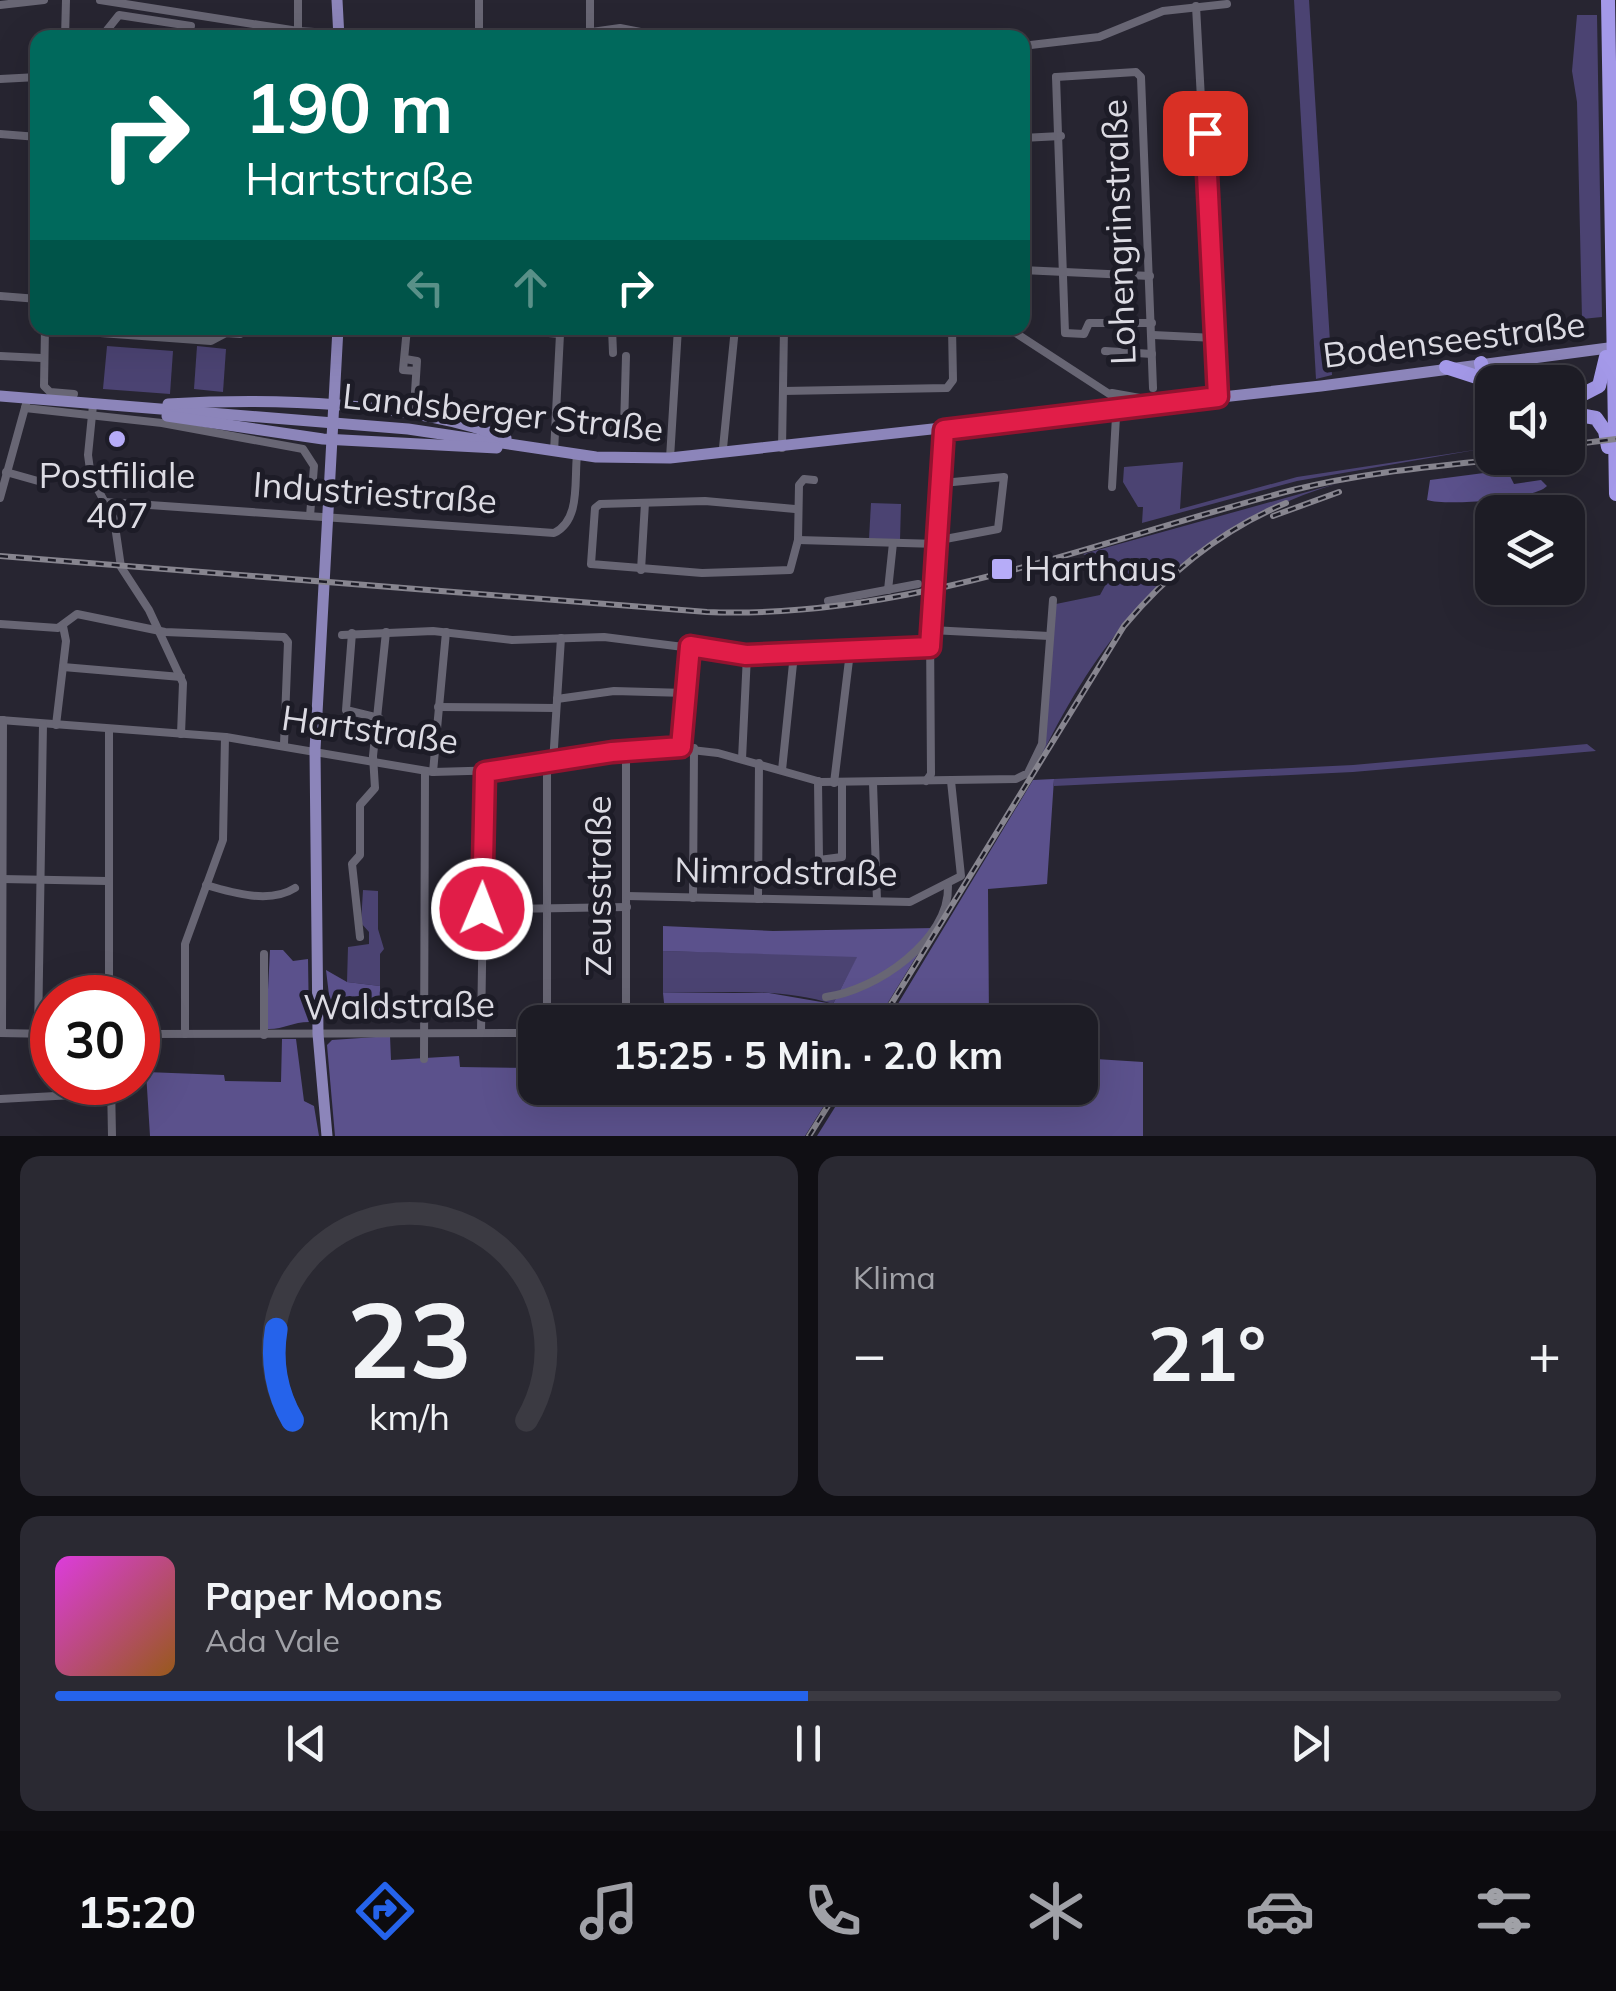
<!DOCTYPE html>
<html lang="de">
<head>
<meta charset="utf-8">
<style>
	:root { --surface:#1d1c25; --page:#2a2932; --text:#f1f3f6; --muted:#a0a1a7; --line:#3b3a42; --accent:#2563eb }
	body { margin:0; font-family:Mulish,sans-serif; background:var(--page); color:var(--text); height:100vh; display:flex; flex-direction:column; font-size:38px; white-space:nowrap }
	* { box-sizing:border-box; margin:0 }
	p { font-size:32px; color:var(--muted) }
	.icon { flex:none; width:55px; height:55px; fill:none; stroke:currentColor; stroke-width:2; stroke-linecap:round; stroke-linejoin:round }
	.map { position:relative; height:1136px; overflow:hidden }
	.details { display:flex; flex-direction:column; gap:20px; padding:20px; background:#100f14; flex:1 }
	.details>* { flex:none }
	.hud { position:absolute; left:30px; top:30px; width:1000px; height:305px; border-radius:20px; box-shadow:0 10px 40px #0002,0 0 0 2px var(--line); background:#00695c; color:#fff; overflow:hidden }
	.tools { position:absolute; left:1475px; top:365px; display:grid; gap:20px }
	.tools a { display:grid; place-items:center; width:110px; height:110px; border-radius:20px; background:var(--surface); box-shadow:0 10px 40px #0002,0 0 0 2px var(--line); font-size:50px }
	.speed { position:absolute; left:30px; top:975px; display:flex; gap:20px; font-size:50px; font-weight:700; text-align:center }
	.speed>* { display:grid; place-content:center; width:130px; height:130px; border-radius:50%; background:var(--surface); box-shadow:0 10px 40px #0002,0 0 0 2px var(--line); line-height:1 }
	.speed .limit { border:15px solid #d22; background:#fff; color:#111 }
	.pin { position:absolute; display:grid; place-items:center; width:85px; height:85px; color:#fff; margin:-42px; border-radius:20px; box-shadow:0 5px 15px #0006 }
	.me { position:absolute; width:110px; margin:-55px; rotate:1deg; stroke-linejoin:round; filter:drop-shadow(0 0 8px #0008) }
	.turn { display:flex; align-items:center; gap:35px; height:210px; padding:0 50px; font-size:45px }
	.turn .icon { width:130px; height:130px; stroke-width:2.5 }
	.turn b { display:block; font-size:70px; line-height:85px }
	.lanes { display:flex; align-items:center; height:95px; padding:0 50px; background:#0003; justify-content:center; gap:50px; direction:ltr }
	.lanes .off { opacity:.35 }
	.big { font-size:75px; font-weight:700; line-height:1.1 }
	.details .card { flex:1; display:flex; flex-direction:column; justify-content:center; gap:15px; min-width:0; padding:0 35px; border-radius:20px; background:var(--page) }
	.details .dial { align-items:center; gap:0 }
	.dial svg { height:260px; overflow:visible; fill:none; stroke:var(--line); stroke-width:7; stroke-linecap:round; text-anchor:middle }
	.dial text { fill:var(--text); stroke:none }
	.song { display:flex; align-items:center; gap:30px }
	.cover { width:120px; height:120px; border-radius:15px; background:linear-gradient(135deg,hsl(300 70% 55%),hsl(30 70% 35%)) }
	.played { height:10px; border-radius:5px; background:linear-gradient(90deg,var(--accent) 50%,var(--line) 50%) }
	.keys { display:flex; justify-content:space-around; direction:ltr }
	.heat { display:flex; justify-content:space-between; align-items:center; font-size:55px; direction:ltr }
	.details .tiles { flex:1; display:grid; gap:20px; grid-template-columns:1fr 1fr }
	.card:last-child { grid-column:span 2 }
	.trip { position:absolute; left:518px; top:1005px; width:580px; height:100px; border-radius:20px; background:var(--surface); box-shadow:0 10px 40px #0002,0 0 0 2px var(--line); font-weight:700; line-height:100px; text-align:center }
	.tabs { display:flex; height:160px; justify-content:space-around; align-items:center; background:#0c0b0f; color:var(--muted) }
	.tabs .icon { width:70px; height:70px }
	.tabs .active { color:var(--accent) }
	.tabs b { font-size:45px; color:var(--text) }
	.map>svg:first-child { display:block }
	.green { fill:#4b4372 }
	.forest { fill:#5b518c }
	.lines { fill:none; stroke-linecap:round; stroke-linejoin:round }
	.minor { stroke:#686674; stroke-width:8 }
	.major { stroke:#8c85ba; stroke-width:11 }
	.highway { stroke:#a499e9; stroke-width:14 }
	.rail-casing { stroke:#87858f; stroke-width:6 }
	.rail { stroke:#1d1c27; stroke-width:2.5; stroke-dasharray:8; stroke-linecap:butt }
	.route-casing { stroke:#92132f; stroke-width:25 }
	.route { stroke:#e11d48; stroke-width:18 }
	.poi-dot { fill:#b6acf8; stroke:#1d1c27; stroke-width:4 }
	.labels { text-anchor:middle; stroke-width:10; stroke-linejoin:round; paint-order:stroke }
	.street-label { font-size:35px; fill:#dcdbe3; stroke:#1d1c27 }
	.poi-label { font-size:35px; fill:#dcdbe3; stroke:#1d1c27 }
</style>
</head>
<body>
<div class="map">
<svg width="1616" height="1136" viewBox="0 0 1616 1136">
	<rect width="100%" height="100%" fill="#272531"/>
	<g class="green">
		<path d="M1294,0H1309L1332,375L1316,379Z"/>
		<path d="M1577,15H1597L1602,317L1582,319L1577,102L1572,71Z"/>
		<path d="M107,346L173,351L170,394L103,389Z"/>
		<path d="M197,346L226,349L223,392L194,389Z"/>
		<path d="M1481,449L1297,481L1142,523L1143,507H1138L1123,482L1124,467L1183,462L1180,509L1297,477Z"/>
		<path d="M1339,483C1194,526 1107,621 1042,755L1056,604L1100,595L1107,582L1103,565L1083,554Z"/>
		<path d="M871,503L901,504L900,540L869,539Z"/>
		<path d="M1587,744L1596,751L1353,772L1054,786V779L1353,765Z"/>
		<path d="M363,890L378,891V929L384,949L380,954V986L347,982L348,947L369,944V932L361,923Z"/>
		<path d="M663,951L858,956L833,1004C779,987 719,993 663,993Z"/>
	</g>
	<g class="forest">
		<path d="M1507,470L1514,484L1541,480L1547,486C1534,500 1446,506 1427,500L1430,480Z"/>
		<path d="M1054,779L1047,884L988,889L989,1022H887L1033,780Z"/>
		<path d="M663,926L773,931L934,928L876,1022H666L663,993H769L833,1004L857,957L663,951Z"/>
		<path d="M270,950H283L293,961L308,959L309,1022C292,1022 283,1030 266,1029Z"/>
		<path d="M326,970L347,982L380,986V1021C369,999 357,1007 336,1011L332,1020Z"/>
		<path d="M390,1036L391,1060L459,1056L460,1067L535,1068V1088H835L805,1136H335L327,1045L332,1040Z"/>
		<path d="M282,1039H296L304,1101L314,1106L319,1136H150L146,1072L224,1075L225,1081L281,1082Z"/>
		<path d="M1080,1058L1143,1062V1136H817L847,1088H1080Z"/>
	</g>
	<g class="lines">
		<g class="minor">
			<path d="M100,0L298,31L414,38"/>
			<path d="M479,0V38"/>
			<path d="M0,5L44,0"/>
			<path d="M1196,6L1217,397"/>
			<path d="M298,31V0"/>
			<path d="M65,38L66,0"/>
			<path d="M113,38L107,30L119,15L191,26"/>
			<path d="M549,38L620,28L671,38"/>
			<path d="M590,38V0"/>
			<path d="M1022,46L1099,37L1163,11L1227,4"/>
			<path d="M1056,77L1136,72L1141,77L1153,388"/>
			<path d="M1056,77L1065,333L1084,334L1089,323H1152"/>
			<path d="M0,79L38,77"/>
			<path d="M0,134L38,137"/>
			<path d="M1022,138L1061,136"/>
			<path d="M1022,270L1150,276"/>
			<path d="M0,296L38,299"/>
			<path d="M45,328L44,386L50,392L74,394"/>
			<path d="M407,328L403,370L416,371"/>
			<path d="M491,328L560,334L554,452"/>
			<path d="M612,328L613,353"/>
			<path d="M824,328H903"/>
			<path d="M1008,328L1117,399L1112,487"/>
			<path d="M45,329L211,341L226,333L240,334"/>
			<path d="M1153,335L1215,338"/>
			<path d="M1105,351L1152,354"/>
			<path d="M0,356L42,358"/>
			<path d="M405,359L417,361L414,408"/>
			<path d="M783,391L947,388L953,380L952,328"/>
			<path d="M1112,393L1151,400"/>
			<path d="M93,405L88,455L91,477L114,519L121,567L149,610L183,683L181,734"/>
			<path d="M25,408L162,423L303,449L314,466L310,516"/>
			<path d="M557,423L624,428L626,356"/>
			<path d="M723,448L735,328"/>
			<path d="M782,448L784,328"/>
			<path d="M670,458L678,328"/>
			<path d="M6,472L38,481"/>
			<path d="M0,498L26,404"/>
			<path d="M106,502L554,533C581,520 574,481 577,455"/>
			<path d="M795,509L705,501L600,504L595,508L591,564L702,573L790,570L798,540L799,485L804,479L814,480"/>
			<path d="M798,540L938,544"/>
			<path d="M940,540L998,529L1004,477L943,483"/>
			<path d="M641,570L645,503"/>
			<path d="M888,590L893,543"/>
			<path d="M828,601L918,584"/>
			<path d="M0,624L58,628L77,614L165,632L284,637L288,642L284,744"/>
			<path d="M931,630L1049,636"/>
			<path d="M352,633L346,710L379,718"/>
			<path d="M342,635L433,631L512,640L604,637L747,655L930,647"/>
			<path d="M63,667L181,677"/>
			<path d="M557,699L614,691L686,693"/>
			<path d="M438,707L555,708"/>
			<path d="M0,720L226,737L433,772L503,770L665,747L718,753L821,782L1016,779L1028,773L1042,744L1053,600"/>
			<path d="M56,725L66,641L63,626"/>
			<path d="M109,729V998"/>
			<path d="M681,747L690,646"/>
			<path d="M626,750V1022"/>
			<path d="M742,759L747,655"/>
			<path d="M553,763L561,638"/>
			<path d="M547,765V1022"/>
			<path d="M782,770L794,654"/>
			<path d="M433,772L446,632"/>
			<path d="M818,781L819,860L842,857V783"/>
			<path d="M926,781L931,774L930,628L944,430"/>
			<path d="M834,783L850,652"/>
			<path d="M873,783L877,901"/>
			<path d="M2,879L107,881"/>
			<path d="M206,885C233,893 270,904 295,888"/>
			<path d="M627,896L910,902L961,876L951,781"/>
			<path d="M693,898L694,748"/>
			<path d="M758,899L759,763"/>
			<path d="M502,909L627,907"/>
			<path d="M360,937L352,864L360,855V805L375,788L373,756L386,632"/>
			<path d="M826,997C875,991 950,940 948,886"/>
			<path d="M481,1032L485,772"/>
			<path d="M0,1033L52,1034"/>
			<path d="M2,1033L3,720"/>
			<path d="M38,1034L43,724"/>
			<path d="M138,1034L535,1033"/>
			<path d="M185,1034V944L223,840L225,737"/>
			<path d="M264,1035V954"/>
			<path d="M424,1059L425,771"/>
			<path d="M111,1082L112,1136"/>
			<path d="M0,1099L111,1093"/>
		</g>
		<g class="major">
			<path d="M337,0L339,38"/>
			<path d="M361,38L374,34"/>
			<path d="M0,396L408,429L596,457L670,458L1321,386L1616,347"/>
			<path d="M168,404C271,398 409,401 506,438"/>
			<path d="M167,416L323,439L497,448"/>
			<path d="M327,1136L318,1034L315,750L338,328"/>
		</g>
		<g class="highway">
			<path d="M1608,0L1616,494"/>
			<path d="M1481,363L1492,419"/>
			<path d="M1446,367L1483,379"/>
			<path d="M1568,402L1599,386L1606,357"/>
			<path d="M1568,413L1596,418L1605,431L1608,447"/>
		</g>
		<g class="rail-casing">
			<g id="rail">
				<path d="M1568,445L1616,439"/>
				<path d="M1273,516L1339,492"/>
				<path d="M0,556L707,612C910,620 1100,539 1293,490C1364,472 1438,466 1511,458"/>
				<path d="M880,1022L1124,626C1169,572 1221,530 1286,503"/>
				<path d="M809,1136L839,1088"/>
			</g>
		</g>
		<use href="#rail" class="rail"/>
	</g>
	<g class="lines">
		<g class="route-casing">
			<path id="route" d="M482,909L485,772L612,752L681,747L690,646L746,655L930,647L944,430L1218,397L1205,133"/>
		</g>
		<use href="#route" class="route"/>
	</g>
	<g class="poi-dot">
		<circle cx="117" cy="439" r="10"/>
		<rect x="990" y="557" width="24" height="24" rx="5"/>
	</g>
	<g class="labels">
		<g class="street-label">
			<text transform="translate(1119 232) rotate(-92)" y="12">Lohengrinstraße</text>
			<text transform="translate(1454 340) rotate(-7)" y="12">Bodenseestraße</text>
			<text transform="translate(503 413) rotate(6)" y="12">Landsberger Straße</text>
			<text transform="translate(375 493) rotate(4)" y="12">Industriestraße</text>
			<text transform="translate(370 730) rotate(8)" y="12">Hartstraße</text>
			<text transform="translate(786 872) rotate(1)" y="12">Nimrodstraße</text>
			<text transform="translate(599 886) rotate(-90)" y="12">Zeusstraße</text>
			<text transform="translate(399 1006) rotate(-1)" y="12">Waldstraße</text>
		</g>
		<g class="poi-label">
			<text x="117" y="488">Postfiliale<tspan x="117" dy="40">407</tspan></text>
			<text x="1024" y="581" text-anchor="start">Harthaus</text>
		</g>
	</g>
</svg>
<div class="tools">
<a><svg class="icon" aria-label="sound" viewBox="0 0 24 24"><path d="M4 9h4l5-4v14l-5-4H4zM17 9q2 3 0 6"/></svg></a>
<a><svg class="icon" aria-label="layers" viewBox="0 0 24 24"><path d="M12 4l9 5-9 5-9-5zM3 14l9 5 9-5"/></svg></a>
</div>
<div class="speed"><div class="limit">30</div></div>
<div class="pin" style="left:1205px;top:133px;background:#d93025"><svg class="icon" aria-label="arrive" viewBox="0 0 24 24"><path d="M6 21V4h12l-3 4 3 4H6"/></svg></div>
<svg class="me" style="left:482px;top:909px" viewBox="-20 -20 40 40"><circle r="17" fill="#e11d48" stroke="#fff" stroke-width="3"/><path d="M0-11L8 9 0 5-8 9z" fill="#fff"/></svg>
<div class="trip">15:25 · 5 Min. · 2.0 km</div>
<div class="hud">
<div class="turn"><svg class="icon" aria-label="right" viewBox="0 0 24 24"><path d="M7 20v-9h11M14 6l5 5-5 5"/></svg><div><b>190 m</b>Hartstraße</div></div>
<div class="lanes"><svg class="icon off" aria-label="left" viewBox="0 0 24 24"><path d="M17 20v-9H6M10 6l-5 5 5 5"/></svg><svg class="icon off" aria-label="ahead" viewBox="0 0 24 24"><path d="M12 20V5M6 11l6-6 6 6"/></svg><svg class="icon" aria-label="right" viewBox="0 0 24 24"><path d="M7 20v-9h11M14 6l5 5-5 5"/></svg></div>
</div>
</div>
<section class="details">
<div class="tiles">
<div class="card dial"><svg viewBox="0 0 100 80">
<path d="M14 69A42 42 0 1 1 86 69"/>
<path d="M14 69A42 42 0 0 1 9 41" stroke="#2563eb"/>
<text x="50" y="56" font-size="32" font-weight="700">23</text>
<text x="50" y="72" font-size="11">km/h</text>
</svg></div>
<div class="card"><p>Klima</p>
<div class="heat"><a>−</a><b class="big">21°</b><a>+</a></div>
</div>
<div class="card">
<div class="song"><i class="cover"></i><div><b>Paper Moons</b><p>Ada Vale</p></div></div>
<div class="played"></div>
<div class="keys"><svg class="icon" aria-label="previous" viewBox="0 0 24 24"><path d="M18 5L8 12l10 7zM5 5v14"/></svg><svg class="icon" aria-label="pause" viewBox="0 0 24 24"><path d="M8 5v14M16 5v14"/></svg><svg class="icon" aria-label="next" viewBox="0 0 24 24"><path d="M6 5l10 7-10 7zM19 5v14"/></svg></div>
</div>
</div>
</section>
<nav class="tabs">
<b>15:20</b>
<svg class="icon active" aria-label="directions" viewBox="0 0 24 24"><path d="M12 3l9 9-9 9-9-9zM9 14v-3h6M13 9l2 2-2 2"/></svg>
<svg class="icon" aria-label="music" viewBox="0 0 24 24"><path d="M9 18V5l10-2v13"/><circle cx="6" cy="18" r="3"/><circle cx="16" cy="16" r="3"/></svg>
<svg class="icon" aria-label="phone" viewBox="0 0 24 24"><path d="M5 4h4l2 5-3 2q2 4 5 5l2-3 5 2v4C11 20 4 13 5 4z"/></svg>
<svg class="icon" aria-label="climate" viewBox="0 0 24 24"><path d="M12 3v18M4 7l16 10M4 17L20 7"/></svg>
<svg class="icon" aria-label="car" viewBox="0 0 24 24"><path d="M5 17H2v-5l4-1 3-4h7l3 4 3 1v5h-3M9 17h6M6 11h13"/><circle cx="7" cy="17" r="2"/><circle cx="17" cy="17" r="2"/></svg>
<svg class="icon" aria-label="filters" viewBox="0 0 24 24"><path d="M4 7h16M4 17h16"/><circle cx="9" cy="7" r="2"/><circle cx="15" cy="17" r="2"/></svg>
</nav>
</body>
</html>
